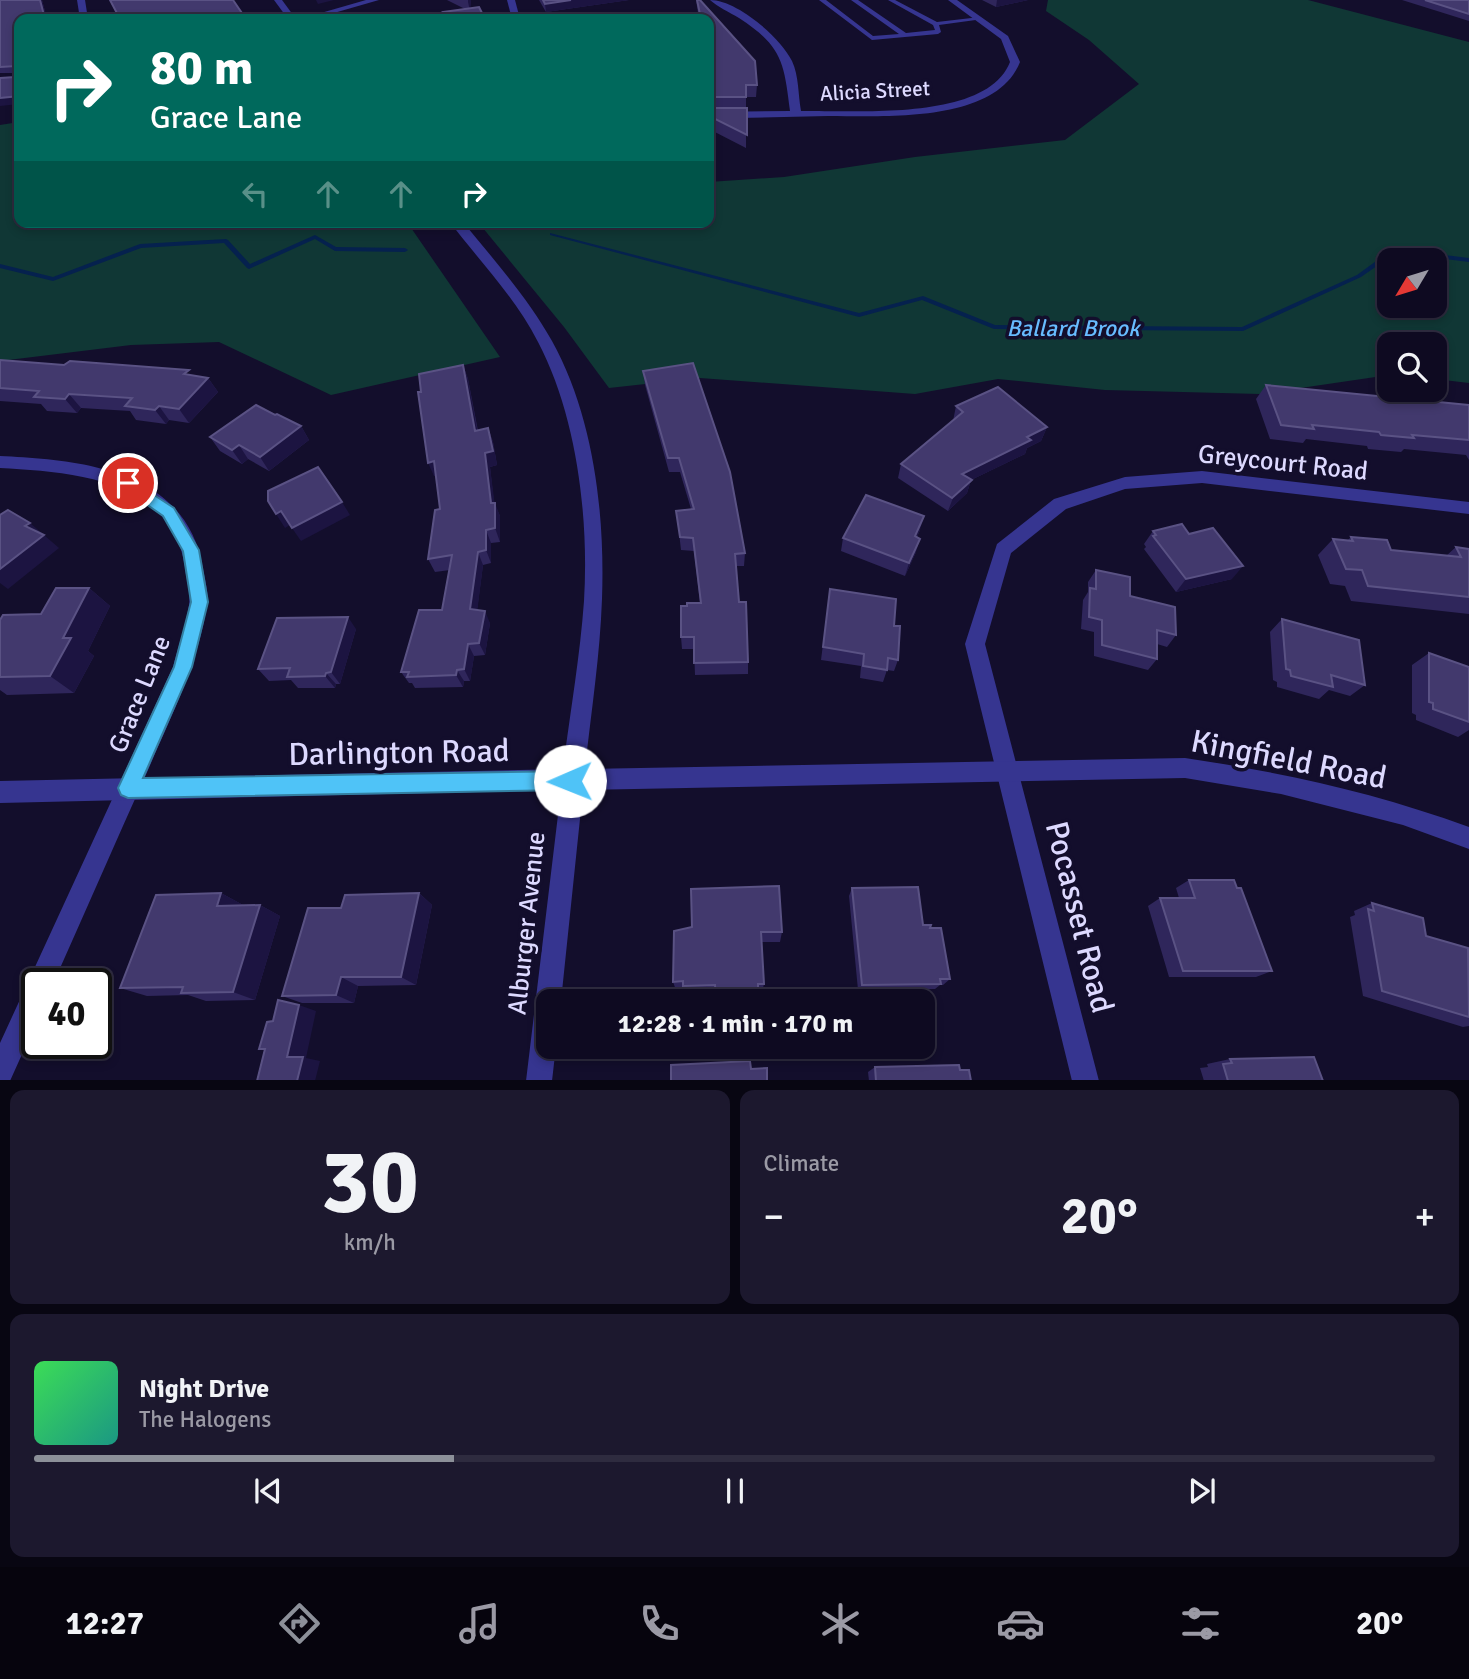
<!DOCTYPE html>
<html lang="en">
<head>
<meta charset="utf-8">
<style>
	:root { --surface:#0e0a21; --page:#1c182e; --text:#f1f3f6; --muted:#9b9aa5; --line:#2e2b3f; --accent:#8c9099 }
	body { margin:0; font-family:Signika,sans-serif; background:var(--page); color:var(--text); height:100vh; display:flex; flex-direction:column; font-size:26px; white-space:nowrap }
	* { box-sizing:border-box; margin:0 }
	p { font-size:23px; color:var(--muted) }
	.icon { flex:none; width:38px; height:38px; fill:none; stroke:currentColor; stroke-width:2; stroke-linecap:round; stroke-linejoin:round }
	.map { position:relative; height:1080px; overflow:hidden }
	.sheet { display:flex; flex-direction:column; gap:10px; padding:10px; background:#080612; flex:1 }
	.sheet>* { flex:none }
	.top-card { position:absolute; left:14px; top:14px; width:700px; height:214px; border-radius:14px; box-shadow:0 4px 10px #0003,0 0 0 2px var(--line); background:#00695c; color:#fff; overflow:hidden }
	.needle { width:46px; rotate:232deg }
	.fabs { position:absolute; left:1377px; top:248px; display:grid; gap:14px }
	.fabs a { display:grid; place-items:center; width:70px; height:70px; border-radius:14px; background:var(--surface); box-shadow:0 4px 10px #0003,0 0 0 2px var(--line); font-size:35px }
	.speed { position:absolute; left:21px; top:968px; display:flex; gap:14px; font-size:35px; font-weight:700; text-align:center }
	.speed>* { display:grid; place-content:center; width:91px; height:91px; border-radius:50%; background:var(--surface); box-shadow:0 4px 10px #0003,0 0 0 2px var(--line); line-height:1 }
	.speed .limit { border:4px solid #111; border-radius:10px; background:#fff; color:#111 }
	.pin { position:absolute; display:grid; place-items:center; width:60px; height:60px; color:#fff; margin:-30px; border:4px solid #fff; border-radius:50%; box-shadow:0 2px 7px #0007 }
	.me { position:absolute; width:77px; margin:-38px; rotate:269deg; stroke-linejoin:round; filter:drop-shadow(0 0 5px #0008) }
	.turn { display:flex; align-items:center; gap:24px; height:147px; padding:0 21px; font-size:32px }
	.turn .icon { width:91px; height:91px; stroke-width:2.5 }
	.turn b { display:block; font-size:49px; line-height:60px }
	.lanes { display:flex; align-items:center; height:66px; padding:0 21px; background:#0003; justify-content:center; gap:35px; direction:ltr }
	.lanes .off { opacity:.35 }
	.big { font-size:52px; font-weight:700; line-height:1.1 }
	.sheet .card { flex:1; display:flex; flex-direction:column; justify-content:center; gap:10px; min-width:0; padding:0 24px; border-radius:14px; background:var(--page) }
	.sheet .dial { align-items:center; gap:0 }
	.dial b { font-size:91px; line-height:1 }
	.song { display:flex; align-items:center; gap:21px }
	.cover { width:84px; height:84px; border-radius:10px; background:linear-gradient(135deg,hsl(130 70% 55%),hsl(170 70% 35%)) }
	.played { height:7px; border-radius:4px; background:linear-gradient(90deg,var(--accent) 30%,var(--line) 30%) }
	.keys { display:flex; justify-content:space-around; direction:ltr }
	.heat { display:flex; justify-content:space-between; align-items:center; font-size:38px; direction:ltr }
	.sheet .tiles { flex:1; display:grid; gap:10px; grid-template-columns:1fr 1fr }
	.card:last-child { grid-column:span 2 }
	.trip { position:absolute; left:536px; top:989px; width:399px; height:70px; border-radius:14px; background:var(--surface); box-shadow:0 4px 10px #0003,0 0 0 2px var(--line); font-weight:700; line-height:70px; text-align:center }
	.menu { display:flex; height:112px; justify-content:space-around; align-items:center; background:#06040d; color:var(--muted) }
	.menu .icon { width:49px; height:49px }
	.menu .on { color:var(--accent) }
	.menu b { font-size:32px; color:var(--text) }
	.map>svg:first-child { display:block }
	.green { fill:#103735; fill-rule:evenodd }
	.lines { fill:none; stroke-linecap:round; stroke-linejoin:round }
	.stream { fill:#05214e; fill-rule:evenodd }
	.service { fill:#363590; fill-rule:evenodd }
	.minor { fill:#363590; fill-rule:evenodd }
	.tertiary { fill:#363590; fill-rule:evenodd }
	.wall { fill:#2f265b }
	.shaded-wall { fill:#1c1441 }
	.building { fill:#42396d; stroke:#5a5284; stroke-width:2 }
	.route { fill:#4fc3f7; stroke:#337fa1; stroke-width:2 }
	.labels { text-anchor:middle; stroke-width:7; stroke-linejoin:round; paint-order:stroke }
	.far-street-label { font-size:21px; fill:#ddd9ff; stroke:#130e2c }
	.far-water-label { font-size:23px; font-style:italic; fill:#67bcff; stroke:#130e2c }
	.street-label { font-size:26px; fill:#ddd9ff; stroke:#130e2c }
	.near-street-label { font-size:32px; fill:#ddd9ff; stroke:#130e2c }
</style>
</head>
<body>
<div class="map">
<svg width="1469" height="1081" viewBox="0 0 1469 1081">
	<rect width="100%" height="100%" fill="#130e2c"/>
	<g class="green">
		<path d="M1048,0H1308L1469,42V383L1435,379V345H1390L1389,375L1260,394L1105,390L998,379L915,394L700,378L609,388L564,327L478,222H709V182L784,177L915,157L1065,140L1139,84L1089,40L1046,11ZM1390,261H1435V306H1390Z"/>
		<path d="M19,122V222H407L500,357L331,395L219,342L131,345L0,361V125Z"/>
	</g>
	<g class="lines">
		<g class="stream">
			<path d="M550,233L859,313L923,296L995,325L1242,327L1357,275L1383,256L1437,254L1469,258V262L1437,258L1387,259L1361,277L1243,331L994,329L922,300L859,317L550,235Z"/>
			<path d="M315,235L336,247L405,248L408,250L405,252L335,251L315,239L249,269L247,268L224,243L141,248L53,281L0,268V264L53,277L140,244L226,239L228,240L250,264Z"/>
		</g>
		<path class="service" d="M819,0H826L873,36L899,34L851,0H858L906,33L935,30L933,25L888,0H895L937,22L980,17L983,19L939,25L941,32L938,34L872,40Z"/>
		<g class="minor">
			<path d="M77,0H85L88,19H80Z"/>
			<path d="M366,0H379L313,19H300Z"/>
			<path d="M507,0H515L520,19H512Z"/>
			<path d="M710,0C737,0 780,37 792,61C799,76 798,94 801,111C854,110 987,122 1010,62L1001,39L948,0H957L1008,36L1020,62C996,124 882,116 828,116C788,117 749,118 709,118V112L790,111C784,62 782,46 739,18C729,12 718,7 710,0Z"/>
			<path d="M0,456C81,460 187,469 203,569C205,580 209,594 207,605C198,664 171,716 148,770C116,841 85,912 53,984H37V1021L10,1081H0V1043L173,667C178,647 186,625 189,605C191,593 186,579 185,567C172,478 71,472 0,468Z"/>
			<path d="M1202,471L1469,502V514L1202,483L1125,489L1066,509L1011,553L985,644L1099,1081H1072L965,644L997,544L1054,499L1125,477Z"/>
		</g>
		<g class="tertiary">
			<path d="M274,0H282L296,19H288Z"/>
			<path d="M450,222H463C494,260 528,298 552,341C594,417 605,514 602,599C600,656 591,713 585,769L1185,758C1285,773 1373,792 1469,827V849L1403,825L1281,794L1185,778L583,790L561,1001H548V1046H556L552,1081H526L561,790L0,803V781L563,769C570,713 580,657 584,601C589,518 577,416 538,342C515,297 480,262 450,222Z"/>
		</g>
	</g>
	<g class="wall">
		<path d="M0,0H42L47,19H19V104L15,77V73H0Z"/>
		<path d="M447,0H471L470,8L485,19H445L443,12L465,9Z"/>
		<path d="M539,0H629L546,12Z"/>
		<path d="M696,0H700L757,85L756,97H746V148L709,129V76H712L709,62V19H699Z"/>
		<path d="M982,0H1028L996,7Z"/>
		<path d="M1402,0H1469V21Z"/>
		<path d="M0,360L193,376L208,378L218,392L189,423L169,420L166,424L136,420L130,411L81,408L77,413L47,411L41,404L0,401Z"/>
		<path d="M463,365L468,379L478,431L488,428L493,442L497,465L490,467L494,503L500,516V542L491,543V563L483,565L477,610L490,623L485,655L474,656L470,681H464L463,687L415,688L412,683H409L401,672L442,610L450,570L435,572L428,559L440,509L436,476H434L421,392Z"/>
		<path d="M643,371L745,553L744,566H736L739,602L748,662V674L695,675L694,649H682L681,637L687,606L700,603L694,551L681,550L678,524L691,509L680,472H669L645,385Z"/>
		<path d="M1266,385L1469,405V460L1466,455L1404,449L1401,452L1368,449L1367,446L1306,439L1303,443L1270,439L1256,399Z"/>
		<path d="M956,406L1047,427L1041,441L1027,448L1025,454L971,480L967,493L948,511L898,478L901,464L953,421Z"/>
		<path d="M275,415L301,426L309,440L269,471L248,459L242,464L220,451L210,437Z"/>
		<path d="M920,530L917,537L916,552L905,576L841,551L843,538Z"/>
		<path d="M1153,531L1189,534L1232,579L1176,592L1144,549L1146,547L1144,544Z"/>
		<path d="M1351,537L1391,550L1446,556L1456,547L1469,549V614L1351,601L1345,586L1330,584L1318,555L1333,539L1347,541Z"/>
		<path d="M1096,570L1130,596L1176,635L1167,647L1157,644V659L1148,670L1094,656V632L1081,629L1083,600L1088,592V582Z"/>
		<path d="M89,588L110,606L88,651L94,656L74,693L7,695L0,690V620L41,614Z"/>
		<path d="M830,589L894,626L898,660L894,671L887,670L883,682L860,678L861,666L821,660Z"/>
		<path d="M1282,619L1365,685L1350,696L1329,690L1319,699L1277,687V682L1273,680L1270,632Z"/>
		<path d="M356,629L340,684H336L335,688H298L291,680L269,681L258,669Z"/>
		<path d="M1429,653L1469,667V730L1458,737L1416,720V715L1412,713V665Z"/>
		<path d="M1189,880L1237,888L1272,971L1256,977H1169L1148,906L1160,898H1179L1176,888Z"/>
		<path d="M852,888L930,928L950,979L943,985H940L935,989L858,990L849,896Z"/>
		<path d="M221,893L243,905L242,906L260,905L280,916L255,1000L206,1001L188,995L147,996L120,988Z"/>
		<path d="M419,893L432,905L416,985L358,986L354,1003H302L282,996L341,908Z"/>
		<path d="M1372,903L1426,936L1469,951V1026L1463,1027L1363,996L1350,917L1355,915L1354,911Z"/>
		<path d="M674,931L782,932L780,942H762L764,984L762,992H758V1001H716V993L685,994L684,989L676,990L673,982Z"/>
		<path d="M1230,1059L1323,1081H1204L1200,1068L1208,1067L1207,1064Z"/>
		<path d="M875,1067L960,1070L971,1081H869L868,1072Z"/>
	</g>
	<g class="shaded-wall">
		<path d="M40,0H42L47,19H45Z"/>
		<path d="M316,0H334L318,4Z"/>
		<path d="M468,0H471L470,11L468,2Z"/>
		<path d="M571,0H629L546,12L545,4Z"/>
		<path d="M997,0H1028L996,7Z"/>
		<path d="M19,96V104L0,106V98Z"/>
		<path d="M463,365L468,379L480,445L475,431Z"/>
		<path d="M208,378L218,392L189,423L179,409Z"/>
		<path d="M69,394L81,408L77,413L65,399Z"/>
		<path d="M159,406L169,420L166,424L155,410Z"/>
		<path d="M301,426L309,440L269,471L260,457Z"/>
		<path d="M1047,427L1041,441L1027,448L1025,454L971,480L967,493L948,511L962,474Z"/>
		<path d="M488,428L493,442L497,465L490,467L495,506V503L500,516V542L495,528L485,453Z"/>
		<path d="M239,445L248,459L242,464L232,450Z"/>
		<path d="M434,461L440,475L434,476L428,463Z"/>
		<path d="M342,502L350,515L301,541L292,528Z"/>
		<path d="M281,511L290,525L285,528L276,514Z"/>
		<path d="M924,516L920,530L911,550L915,536Z"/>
		<path d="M30,523L59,548L8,589L0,583V569L25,526Z"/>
		<path d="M486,530L491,543V563L486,550Z"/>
		<path d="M920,539L916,552L905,576L909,563Z"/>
		<path d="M478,552L483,565L476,621L470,609Z"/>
		<path d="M1243,566L1232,579L1176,592L1186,579Z"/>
		<path d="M89,588L110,606L88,651L94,656L74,693L50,676L63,638Z"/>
		<path d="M485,611L490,623L485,655L479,643Z"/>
		<path d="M348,617L356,629L340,684L331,672Z"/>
		<path d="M468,644L474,656L470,681L464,669Z"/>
		<path d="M457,670L464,681L463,687L456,675Z"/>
		<path d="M326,673L336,684L335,688L325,676Z"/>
		<path d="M221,893L243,905L239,917L217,906Z"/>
		<path d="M419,893L432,905L416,985L401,977Z"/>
		<path d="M260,905L280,916L255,1000L233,992Z"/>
		<path d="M341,977L358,986L354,1003L336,995Z"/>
		<path d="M299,1005L316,1011L306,1058L320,1061L315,1081H297L287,1057Z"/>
	</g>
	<g class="building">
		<path d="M0,0H40L45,19H19V96L0,98V78L15,77L16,66L0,67Z"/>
		<path d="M110,0H233L246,19H120Z"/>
		<path d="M543,0H571L545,4Z"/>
		<path d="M697,0H700L755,61L757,85H746V97H709V76L714,77L709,52V19H701Z"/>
		<path d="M1425,0H1469V14Z"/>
		<path d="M479,7L485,19H448L443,12Z"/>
		<path d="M709,108H747V135L709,116Z"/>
		<path d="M0,360L64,365L70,361L189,370L184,374L208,378L179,409L159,406L155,410L125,406L132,398L69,394L65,399L34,397L39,391L0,388Z"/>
		<path d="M693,363L730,472L745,553L735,554L739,602H746L748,662L694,663V637H681V606H687V603H701L693,538L680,537L676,511L694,509L679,458H668L643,371Z"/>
		<path d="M463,365L475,431L488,428L493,451L485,453L491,503H495V528L486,530V550L478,552L470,609L485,611L479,643L468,644L464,669L457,670L456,675L407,677L409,672H401L419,610H442L452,555L428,559L435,510L440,509L434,461L428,463L418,392H421L419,374Z"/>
		<path d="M1266,385L1469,405V440L1412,435L1414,438L1381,435L1379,432L1312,425L1314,429L1281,425Z"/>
		<path d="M998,387L1047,427L1027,437L1031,440L962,474L972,480L952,498L901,464L963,412L956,406Z"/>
		<path d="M256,405L275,415L277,414L301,426L260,457L239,445L232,450L210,437Z"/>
		<path d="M318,467L342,502L292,528L281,511L276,514L268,501V491Z"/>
		<path d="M866,495L924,516L915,536L920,539L909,563L843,538Z"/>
		<path d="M8,510L30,523L25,526L44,535L0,569V515Z"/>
		<path d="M1182,524L1189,534L1213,528L1243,566L1186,579L1153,536L1156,535L1153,531Z"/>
		<path d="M1351,537L1387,540L1391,550L1461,557L1456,547L1469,549V597L1368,586L1362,570L1346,569L1333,539L1353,541Z"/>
		<path d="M1096,570L1130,577V596L1175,607L1176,635L1157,630V659L1102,645V620L1089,617L1090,588L1096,589Z"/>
		<path d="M56,588H89L63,638H71L50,676L0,677V620L3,615L41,614Z"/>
		<path d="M830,589L896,599L894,626H900L898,660L888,658L887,670L863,666L864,654L823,647Z"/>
		<path d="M348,617L331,672L326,673L325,676L287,677L290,668L258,669L277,618Z"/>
		<path d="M1282,619L1359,640L1365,685L1331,675L1333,687L1291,676L1290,670L1286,669Z"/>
		<path d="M1429,653L1469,667V722L1433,709V703L1429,702Z"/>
		<path d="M1189,880H1234L1237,888H1241L1272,971H1183L1160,898H1195Z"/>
		<path d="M779,886L782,932H761L764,984H758V999L716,1000L715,985L683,986V981L673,982L674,931L692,927L691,889Z"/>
		<path d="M918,887L923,925H931L930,928H941L950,979H940L941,984L862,985L852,888Z"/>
		<path d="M221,893L217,906L260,905L233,992L181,993L183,987L120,988L156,895Z"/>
		<path d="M419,893L401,977H341L336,995L282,996L308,908H341L345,895Z"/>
		<path d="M1372,903L1423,918L1426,936L1468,948L1469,1017L1382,991L1368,909L1374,911Z"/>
		<path d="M278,1000L299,1005L287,1057H303L297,1081H257L265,1049H259L267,1022L273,1021Z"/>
		<path d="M1314,1057L1323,1081H1228L1223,1064L1232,1063L1230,1059Z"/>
		<path d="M750,1061L751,1069L767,1068V1081H671V1065Z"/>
		<path d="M959,1065L960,1070H969L971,1081H876L875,1067Z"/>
	</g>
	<path class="route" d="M128,478L174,508L199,550L208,602L192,667L143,778L570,771L577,774L580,781L577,787L570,790L128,798L121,795L118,788L174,667L191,602L183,551L163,516L122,487L120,483Z"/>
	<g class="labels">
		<g class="far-street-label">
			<text transform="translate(875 91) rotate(-3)" y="7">Alicia Street</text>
		</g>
		<g class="far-water-label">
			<text x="1073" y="336">Ballard Brook</text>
		</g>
		<g class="street-label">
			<text transform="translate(1283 462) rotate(6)" y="9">Greycourt Road</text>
			<text transform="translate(139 694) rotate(-68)" y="9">Grace Lane</text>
			<text transform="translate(526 923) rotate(-84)" y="9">Alburger Avenue</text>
		</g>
		<g class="near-street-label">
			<text transform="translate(399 752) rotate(-1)" y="11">Darlington Road</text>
			<text transform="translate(1289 759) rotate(11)" y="11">Kingfield Road</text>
			<text transform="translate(1080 917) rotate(76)" y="11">Pocasset Road</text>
		</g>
	</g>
</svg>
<div class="fabs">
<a><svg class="needle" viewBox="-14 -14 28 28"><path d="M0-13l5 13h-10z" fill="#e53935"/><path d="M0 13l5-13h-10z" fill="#9b9aa5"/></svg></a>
<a><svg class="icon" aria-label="search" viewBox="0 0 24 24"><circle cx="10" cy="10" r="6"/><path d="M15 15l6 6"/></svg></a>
</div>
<div class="speed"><div class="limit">40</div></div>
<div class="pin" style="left:128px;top:483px;background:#d93025"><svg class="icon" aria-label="arrive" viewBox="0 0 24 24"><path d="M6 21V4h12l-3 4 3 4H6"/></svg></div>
<svg class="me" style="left:570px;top:781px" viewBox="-20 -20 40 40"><circle r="19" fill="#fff"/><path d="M0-13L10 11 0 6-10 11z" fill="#4fc3f7"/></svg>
<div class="trip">12:28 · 1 min · 170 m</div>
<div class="top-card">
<div class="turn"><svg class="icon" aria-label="right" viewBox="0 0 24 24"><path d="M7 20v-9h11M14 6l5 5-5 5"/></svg><div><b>80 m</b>Grace Lane</div></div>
<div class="lanes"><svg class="icon off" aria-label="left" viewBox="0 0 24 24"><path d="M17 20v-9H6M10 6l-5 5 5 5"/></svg><svg class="icon off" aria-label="ahead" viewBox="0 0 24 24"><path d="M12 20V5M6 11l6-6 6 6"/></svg><svg class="icon off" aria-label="ahead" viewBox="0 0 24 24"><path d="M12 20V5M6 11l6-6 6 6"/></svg><svg class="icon" aria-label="right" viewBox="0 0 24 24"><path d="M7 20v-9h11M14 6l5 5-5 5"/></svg></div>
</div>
</div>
<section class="sheet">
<div class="tiles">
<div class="card dial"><b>30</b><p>km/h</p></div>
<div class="card"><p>Climate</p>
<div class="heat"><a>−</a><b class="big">20°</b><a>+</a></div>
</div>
<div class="card">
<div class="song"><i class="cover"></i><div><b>Night Drive</b><p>The Halogens</p></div></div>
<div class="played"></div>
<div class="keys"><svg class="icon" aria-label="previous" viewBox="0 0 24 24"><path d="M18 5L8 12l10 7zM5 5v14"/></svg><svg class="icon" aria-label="pause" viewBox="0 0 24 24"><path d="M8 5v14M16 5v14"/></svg><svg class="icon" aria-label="next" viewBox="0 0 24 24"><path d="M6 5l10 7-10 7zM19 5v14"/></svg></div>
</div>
</div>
</section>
<nav class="menu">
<b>12:27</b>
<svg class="icon on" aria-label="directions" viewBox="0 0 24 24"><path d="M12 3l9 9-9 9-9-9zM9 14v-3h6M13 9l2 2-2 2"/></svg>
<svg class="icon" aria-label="music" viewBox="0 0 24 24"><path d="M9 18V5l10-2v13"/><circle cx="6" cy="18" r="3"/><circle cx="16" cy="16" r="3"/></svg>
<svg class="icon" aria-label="phone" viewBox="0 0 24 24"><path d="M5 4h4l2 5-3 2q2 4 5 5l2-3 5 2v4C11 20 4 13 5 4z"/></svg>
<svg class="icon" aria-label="climate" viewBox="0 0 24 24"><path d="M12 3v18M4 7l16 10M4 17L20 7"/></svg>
<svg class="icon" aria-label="car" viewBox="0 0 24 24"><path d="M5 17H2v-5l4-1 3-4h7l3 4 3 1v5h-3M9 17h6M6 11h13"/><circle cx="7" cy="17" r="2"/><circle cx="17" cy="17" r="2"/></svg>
<svg class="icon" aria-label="filters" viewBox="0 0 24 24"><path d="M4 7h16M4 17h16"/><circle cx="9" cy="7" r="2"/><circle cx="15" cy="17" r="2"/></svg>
<b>20°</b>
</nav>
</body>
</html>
